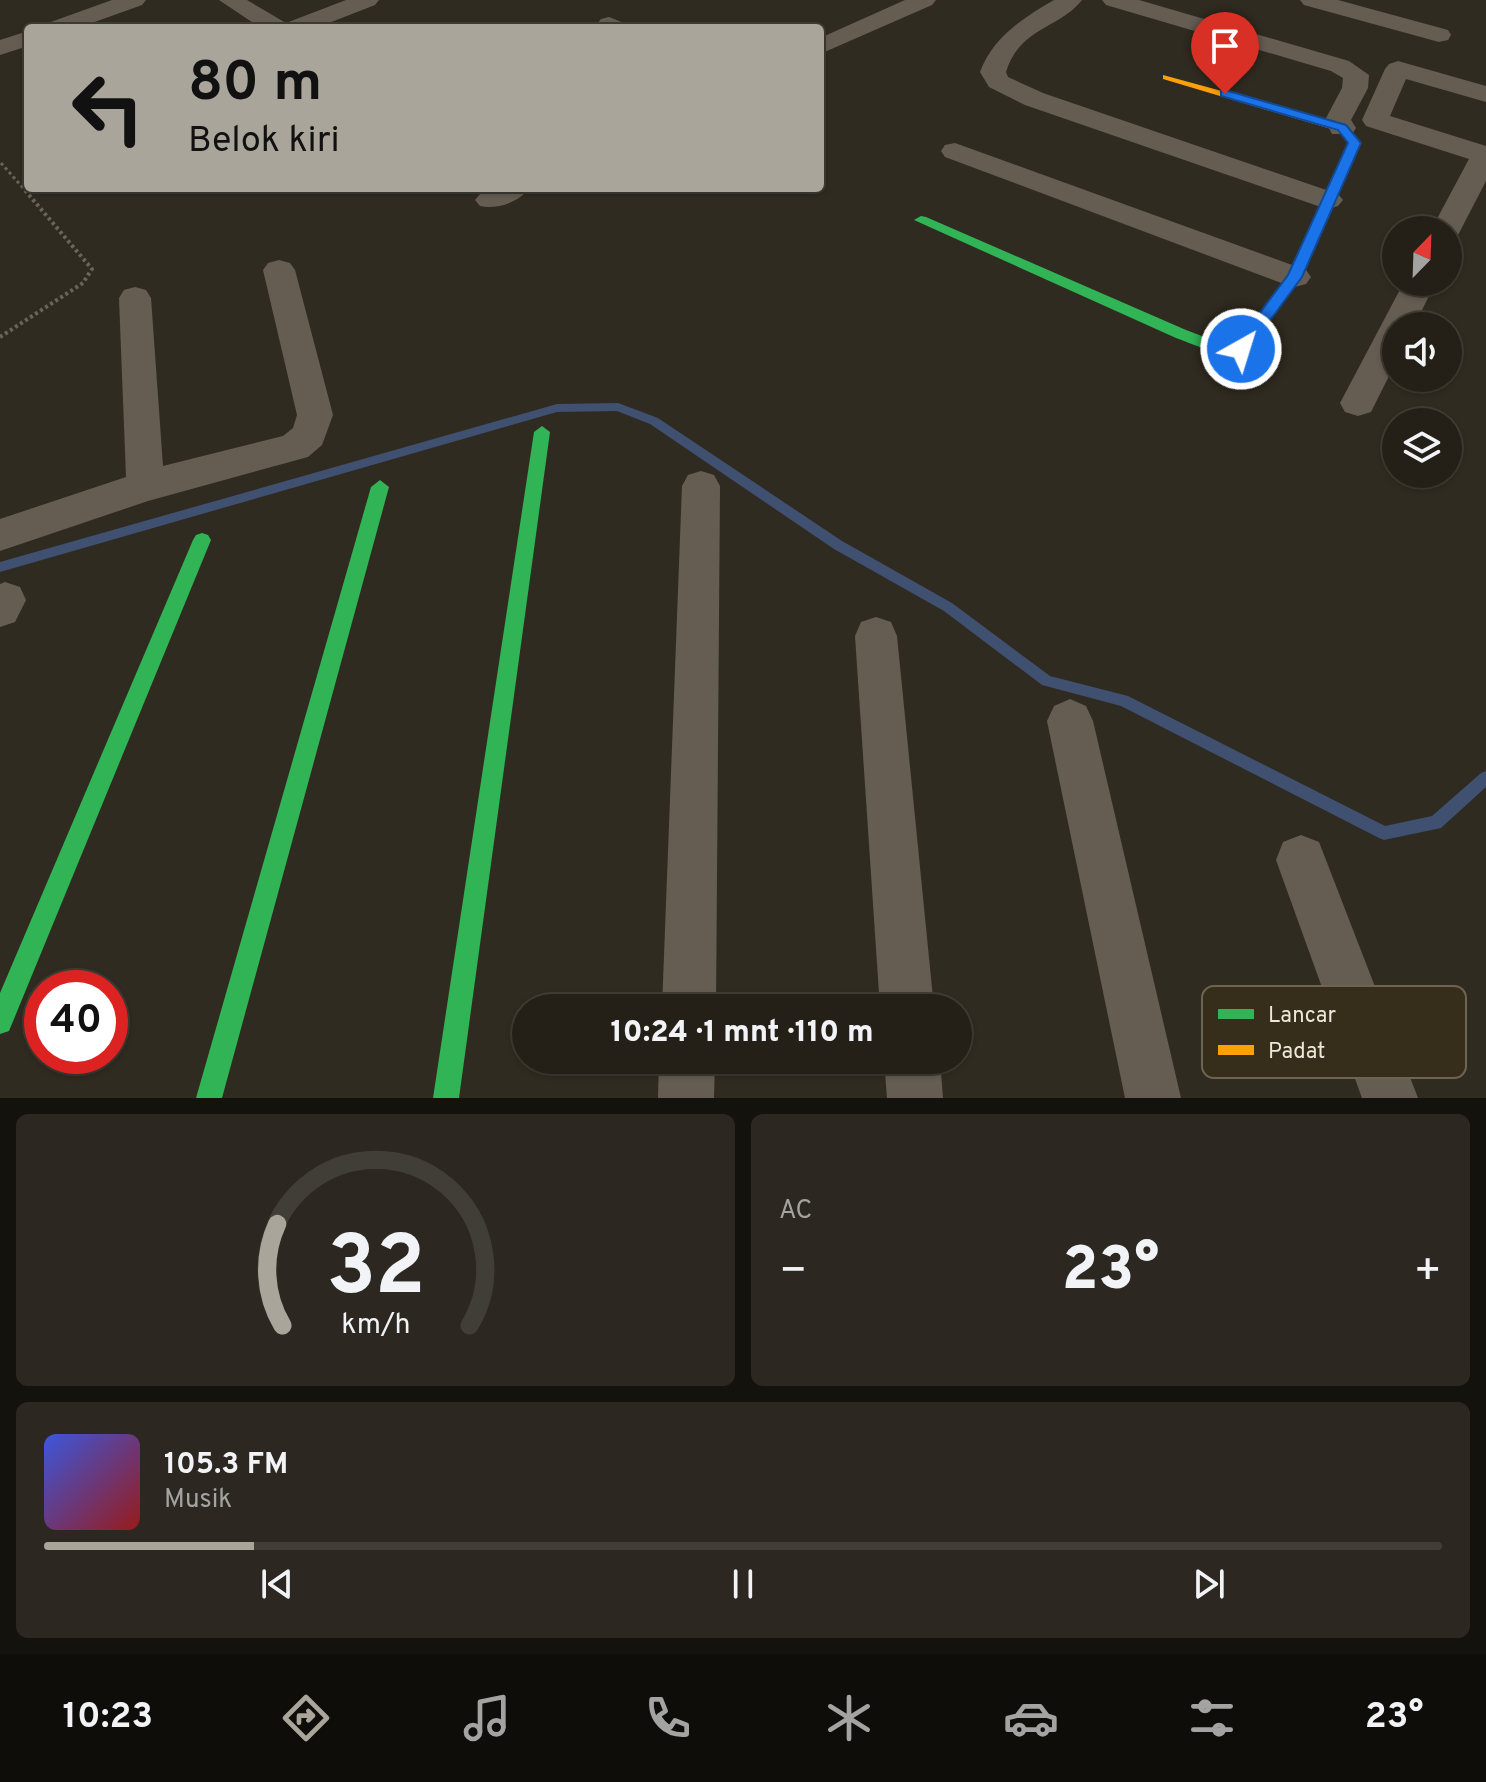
<!DOCTYPE html>
<html lang="id">
<head>
<meta charset="utf-8">
<style>
	:root { --surface:#242018; --page:#2c2821; --text:#f1f3f6; --muted:#a3a3a2; --line:#413e37; --accent:#aaa59a }
	body { margin:0; font-family:Overpass,sans-serif; background:var(--page); color:var(--text); height:100vh; display:flex; flex-direction:column; font-size:30px; white-space:nowrap }
	* { box-sizing:border-box; margin:0 }
	p { font-size:26px; color:var(--muted) }
	.icon { flex:none; width:44px; height:44px; fill:none; stroke:currentColor; stroke-width:2; stroke-linecap:round; stroke-linejoin:round }
	.map { position:relative; height:1098px; overflow:hidden }
	.sheet { display:flex; flex-direction:column; gap:16px; padding:16px; background:#14120d; flex:1 }
	.sheet>* { flex:none }
	.top-card { position:absolute; left:24px; top:24px; width:800px; height:168px; border-radius:8px; box-shadow:0 2px 6px #0004,0 0 0 2px var(--line); background:#aaa59a; color:#111; overflow:hidden }
	.needle { width:52px; rotate:23deg }
	.buttons { position:absolute; left:1382px; top:216px; display:grid; gap:16px }
	.buttons a { display:grid; place-items:center; width:80px; height:80px; border-radius:50%; background:var(--surface); box-shadow:0 2px 6px #0004,0 0 0 2px var(--line); font-size:40px }
	.speed { position:absolute; left:24px; top:970px; display:flex; gap:16px; font-size:40px; font-weight:700; text-align:center }
	.speed>* { display:grid; place-content:center; width:104px; height:104px; border-radius:50%; background:var(--surface); box-shadow:0 2px 6px #0004,0 0 0 2px var(--line); line-height:1 }
	.speed .limit { border:12px solid #d22; background:#fff; color:#111 }
	.pin { position:absolute; display:grid; place-items:center; width:68px; height:68px; color:#fff; margin:-82px -34px; border-radius:50% 50% 50% 0; rotate:-45deg; box-shadow:0 0 8px #0007 }
	.pin .icon { rotate:45deg }
	.me { position:absolute; width:88px; margin:-44px; rotate:39deg; stroke-linejoin:round; filter:drop-shadow(0 0 6px #0008) }
	.turn { display:flex; align-items:center; gap:28px; height:168px; padding:0 32px; font-size:36px }
	.turn .icon { width:104px; height:104px; stroke-width:2.5 }
	.turn b { display:block; font-size:56px; line-height:68px }
	.big { font-size:60px; font-weight:800; line-height:1.1 }
	.sheet .card { flex:1; display:flex; flex-direction:column; justify-content:center; gap:12px; min-width:0; padding:0 28px; border-radius:12px; background:var(--page) }
	.sheet .dial { align-items:center; gap:0 }
	.dial svg { height:208px; overflow:visible; fill:none; stroke:var(--line); stroke-width:7; stroke-linecap:round; text-anchor:middle }
	.dial text { fill:var(--text); stroke:none }
	.song { display:flex; align-items:center; gap:24px }
	.cover { width:96px; height:96px; border-radius:12px; background:linear-gradient(135deg,hsl(230 70% 55%),hsl(0 70% 35%)) }
	.played { height:8px; border-radius:4px; background:linear-gradient(90deg,var(--accent) 15%,var(--line) 15%) }
	.keys { display:flex; justify-content:space-around; direction:ltr }
	.heat { display:flex; justify-content:space-between; align-items:center; font-size:44px; direction:ltr }
	.sheet .tiles { flex:1; display:grid; gap:16px; grid-template-columns:1fr 1fr }
	.card:last-child { grid-column:span 2 }
	.trip { position:absolute; left:512px; top:994px; width:460px; height:80px; border-radius:40px; background:var(--surface); box-shadow:0 2px 6px #0004,0 0 0 2px var(--line); font-weight:800; line-height:80px; text-align:center }
	.tab-bar { display:flex; height:128px; justify-content:space-around; align-items:center; background:#0e0d0a; color:var(--muted) }
	.tab-bar .icon { width:56px; height:56px }
	.tab-bar .current { color:var(--accent) }
	.tab-bar b { font-size:36px; color:var(--text) }
	.map>svg:first-child { display:block }
	.lines { fill:none; stroke-linecap:round; stroke-linejoin:round }
	.stream { fill:#3f5071; fill-rule:evenodd }
	.path-far1 { stroke:#6b645c; stroke-width:3; stroke-dasharray:3 3; stroke-linecap:butt }
	.path { stroke:#6b645c; stroke-width:4; stroke-dasharray:3 3; stroke-linecap:butt }
	.street { fill:#655d52; fill-rule:evenodd }
	.fast { fill:#30b455; fill-rule:evenodd }
	.slow { fill:#ff9f0a; fill-rule:evenodd }
	.route { fill:#1a73e8; stroke:#114b97; stroke-width:2 }
	.key { fill:#362d1a; stroke:#6d6554; stroke-width:2 }
	.key-label { font-size:22px; fill:#ece7db }
</style>
</head>
<body>
<div class="map">
<svg width="1486" height="1098" viewBox="0 0 1486 1098">
	<rect width="100%" height="100%" fill="#302b20"/>
	<g class="lines">
		<path class="stream" d="M618,403L658,418L842,541L952,603L1050,676L1128,696L1385,826L1432,816L1481,773L1486,771V787L1441,828L1384,840L1379,838L1121,706L1042,685L944,611L834,549L650,424L617,411L557,412L0,572V562L557,404Z"/>
		<path class="path-far1" d="M1,163L25,190"/>
		<path class="path" d="M0,337L83,283L92,269L23,188"/>
		<g class="street">
			<path d="M112,0H146L142,5L78,28H44L48,23Z"/>
			<path d="M219,0H247L286,23L346,0H379L375,5L316,28H261Z"/>
			<path d="M905,0H936L932,5L820,54V38Z"/>
			<path d="M1054,0H1082C1059,29 1020,27 1006,72L1008,77L1043,93L1338,194L1343,200L1338,206L1328,209L1318,206L1025,105L989,87L980,72C993,37 1023,18 1054,0Z"/>
			<path d="M1102,0H1139L1349,61L1369,75L1368,88L1351,120L1356,128L1352,134H1332L1325,120L1342,88L1343,78L1331,71L1106,5Z"/>
			<path d="M1300,0H1338L1448,30L1451,35L1448,40L1439,42L1304,5Z"/>
			<path d="M609,17L624,23L628,28H600L597,24L601,19Z"/>
			<path d="M28,31V46L0,55V40Z"/>
			<path d="M1398,61L1486,86V102L1406,79L1390,116L1486,146V181L1457,237L1448,239V230H1431L1469,159L1366,126L1362,120L1385,69L1389,64Z"/>
			<path d="M955,143L1306,270L1311,277L1306,284L1295,287L1284,284L945,157L941,151L945,145Z"/>
			<path d="M492,188H529C520,202 496,210 480,206L475,200L480,194Z"/>
			<path d="M279,260L290,263L295,270L333,415L322,445L308,457L148,501L0,551V519L126,477L119,298L124,290L135,287L146,290L151,298L163,466L283,436L293,428L297,415L263,270L268,263Z"/>
			<path d="M1404,282H1436L1414,326H1396V362L1371,412L1358,416L1345,412L1340,403Z"/>
			<path d="M701,471L714,475L720,486L716,1008H662L682,486L688,475Z"/>
			<path d="M5,582L20,587L26,600L15,622L0,627V584Z"/>
			<path d="M876,617L891,622L897,636L934,1008H880L855,636L861,622Z"/>
			<path d="M1070,699L1086,706L1093,721L1181,1098H1125L1047,721L1054,706Z"/>
			<path d="M1301,835L1319,842L1418,1098H1362L1276,860L1283,842Z"/>
			<path d="M659,1060H715L714,1098H658Z"/>
			<path d="M884,1060H940L943,1098H887Z"/>
		</g>
		<g class="fast">
			<path d="M1331,193L1338,197L1302,277L1246,353C1223,358 1197,346 1176,338L914,220L921,216L926,217L1186,330L1215,341L1237,343L1289,276L1324,197Z"/>
			<path d="M542,426L550,432L459,1098H433L534,432Z"/>
			<path d="M380,480L389,487L222,1098H196L371,487Z"/>
			<path d="M202,533L208,535L211,540L9,1031L0,1034V993L193,540L196,535Z"/>
		</g>
		<path class="slow" d="M1163,75L1346,125L1361,143L1336,200L1331,201L1324,197L1349,143L1338,131L1163,79Z"/>
	</g>
	<path class="route" d="M1225,90L1346,125L1361,143L1302,277L1246,353L1241,354L1233,349L1288,275L1348,143L1338,130L1221,96V91Z"/>
	<rect x="1202" y="986" width="264" height="92" rx="12" class="key"/>
	<rect x="1218" y="1009" width="36" height="10" fill="#30b455"/>
	<rect x="1218" y="1045" width="36" height="10" fill="#ff9f0a"/>
	<g class="key-label">
		<text x="1268" y="1022">Lancar</text>
		<text x="1268" y="1058">Padat</text>
	</g>
</svg>
<div class="buttons">
<a><svg class="needle" viewBox="-14 -14 28 28"><path d="M0-13l5 13h-10z" fill="#e53935"/><path d="M0 13l5-13h-10z" fill="#a3a3a2"/></svg></a>
<a><svg class="icon" aria-label="sound" viewBox="0 0 24 24"><path d="M4 9h4l5-4v14l-5-4H4zM17 9q2 3 0 6"/></svg></a>
<a><svg class="icon" aria-label="layers" viewBox="0 0 24 24"><path d="M12 4l9 5-9 5-9-5zM3 14l9 5 9-5"/></svg></a>
</div>
<div class="speed"><div class="limit">40</div></div>
<div class="pin" style="left:1225px;top:94px;background:#d93025"><svg class="icon" aria-label="arrive" viewBox="0 0 24 24"><path d="M6 21V4h12l-3 4 3 4H6"/></svg></div>
<svg class="me" style="left:1241px;top:349px" viewBox="-20 -20 40 40"><circle r="17" fill="#1a73e8" stroke="#fff" stroke-width="3"/><path d="M0-11L8 9 0 5-8 9z" fill="#fff"/></svg>
<div class="trip">10:24 · 1 mnt · 110 m</div>
<div class="top-card">
<div class="turn"><svg class="icon" aria-label="left" viewBox="0 0 24 24"><path d="M17 20v-9H6M10 6l-5 5 5 5"/></svg><div><b>80 m</b>Belok kiri</div></div>
</div>
</div>
<section class="sheet">
<div class="tiles">
<div class="card dial"><svg viewBox="0 0 100 80">
<path d="M14 69A42 42 0 1 1 86 69"/>
<path d="M14 69A42 42 0 0 1 12 30" stroke="#aaa59a"/>
<text x="50" y="56" font-size="32" font-weight="700">32</text>
<text x="50" y="72" font-size="11">km/h</text>
</svg></div>
<div class="card"><p>AC</p>
<div class="heat"><a>−</a><b class="big">23°</b><a>+</a></div>
</div>
<div class="card">
<div class="song"><i class="cover"></i><div><b>105.3 FM</b><p>Musik</p></div></div>
<div class="played"></div>
<div class="keys"><svg class="icon" aria-label="previous" viewBox="0 0 24 24"><path d="M18 5L8 12l10 7zM5 5v14"/></svg><svg class="icon" aria-label="pause" viewBox="0 0 24 24"><path d="M8 5v14M16 5v14"/></svg><svg class="icon" aria-label="next" viewBox="0 0 24 24"><path d="M6 5l10 7-10 7zM19 5v14"/></svg></div>
</div>
</div>
</section>
<nav class="tab-bar">
<b>10:23</b>
<svg class="icon current" aria-label="directions" viewBox="0 0 24 24"><path d="M12 3l9 9-9 9-9-9zM9 14v-3h6M13 9l2 2-2 2"/></svg>
<svg class="icon" aria-label="music" viewBox="0 0 24 24"><path d="M9 18V5l10-2v13"/><circle cx="6" cy="18" r="3"/><circle cx="16" cy="16" r="3"/></svg>
<svg class="icon" aria-label="phone" viewBox="0 0 24 24"><path d="M5 4h4l2 5-3 2q2 4 5 5l2-3 5 2v4C11 20 4 13 5 4z"/></svg>
<svg class="icon" aria-label="climate" viewBox="0 0 24 24"><path d="M12 3v18M4 7l16 10M4 17L20 7"/></svg>
<svg class="icon" aria-label="car" viewBox="0 0 24 24"><path d="M5 17H2v-5l4-1 3-4h7l3 4 3 1v5h-3M9 17h6M6 11h13"/><circle cx="7" cy="17" r="2"/><circle cx="17" cy="17" r="2"/></svg>
<svg class="icon" aria-label="filters" viewBox="0 0 24 24"><path d="M4 7h16M4 17h16"/><circle cx="9" cy="7" r="2"/><circle cx="15" cy="17" r="2"/></svg>
<b>23°</b>
</nav>
</body>
</html>
